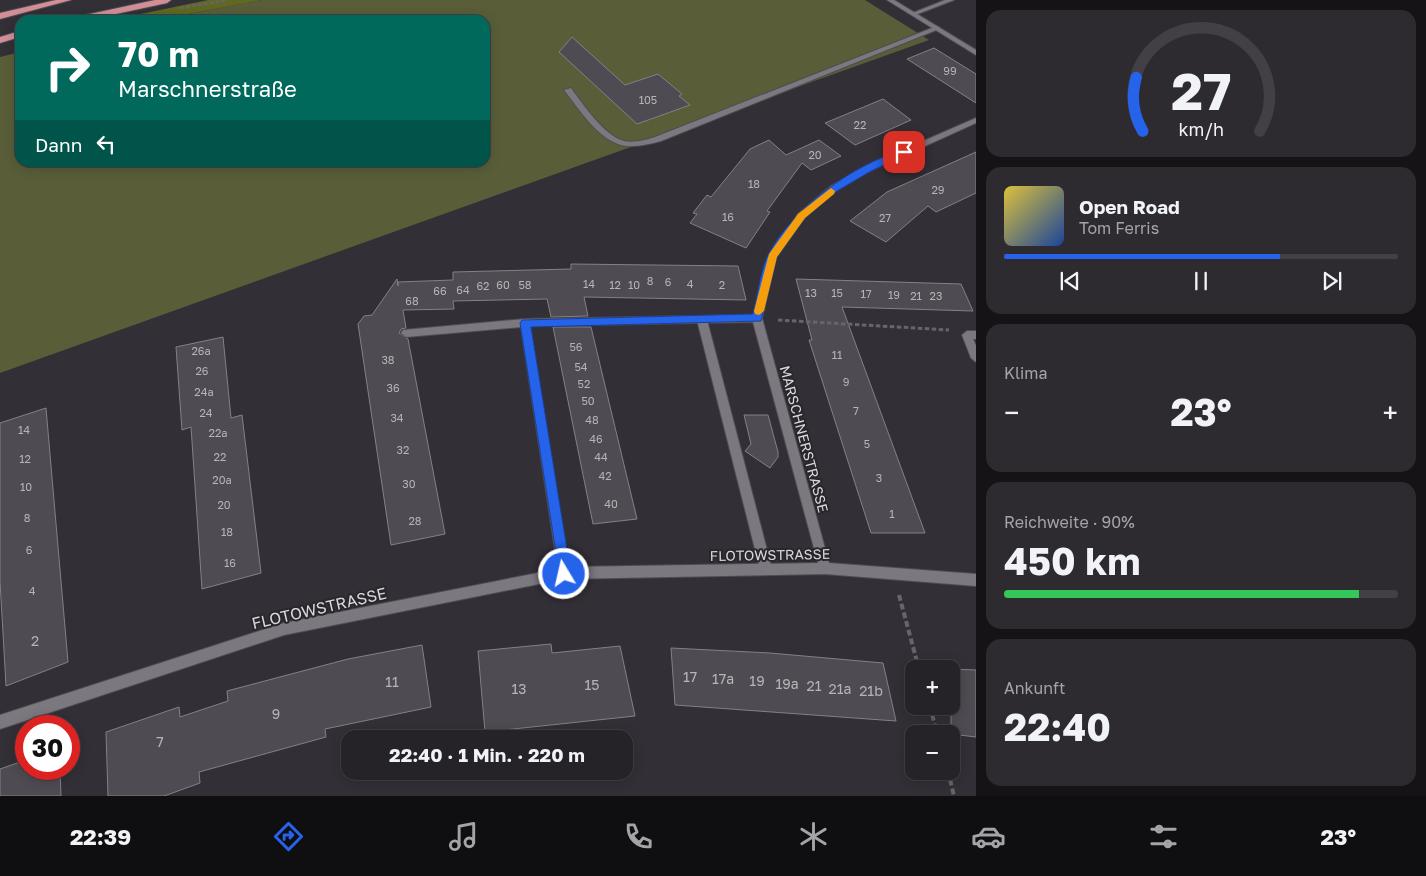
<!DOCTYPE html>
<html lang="de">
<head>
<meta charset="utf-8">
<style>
	:root { --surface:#262328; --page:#2e2b30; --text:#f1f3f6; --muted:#a4a4a8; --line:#424045; --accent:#2563eb }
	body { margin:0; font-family:"Golos Text",sans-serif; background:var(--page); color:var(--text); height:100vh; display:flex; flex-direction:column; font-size:19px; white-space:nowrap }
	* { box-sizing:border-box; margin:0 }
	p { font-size:16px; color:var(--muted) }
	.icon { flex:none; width:28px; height:28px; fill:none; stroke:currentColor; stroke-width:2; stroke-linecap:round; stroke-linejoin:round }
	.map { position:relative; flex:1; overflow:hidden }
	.side { display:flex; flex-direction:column; gap:10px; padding:10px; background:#151316; width:450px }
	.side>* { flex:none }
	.banner { position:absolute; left:15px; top:15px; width:475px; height:152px; border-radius:15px; box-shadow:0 2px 12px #0003,0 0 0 1px var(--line); background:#00695c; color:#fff; overflow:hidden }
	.tools { position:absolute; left:905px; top:660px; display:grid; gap:10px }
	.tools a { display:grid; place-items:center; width:55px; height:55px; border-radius:10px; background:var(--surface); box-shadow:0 2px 12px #0003,0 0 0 1px var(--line); font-size:25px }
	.speed { position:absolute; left:15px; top:715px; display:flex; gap:10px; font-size:25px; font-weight:700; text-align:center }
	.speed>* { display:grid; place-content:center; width:65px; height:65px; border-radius:50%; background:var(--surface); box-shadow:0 2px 12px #0003,0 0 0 1px var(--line); line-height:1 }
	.speed .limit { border:8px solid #d22; background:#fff; color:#111 }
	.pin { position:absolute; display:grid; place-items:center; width:42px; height:42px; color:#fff; margin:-21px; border-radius:10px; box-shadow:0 2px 8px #0006 }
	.me { position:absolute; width:55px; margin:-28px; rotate:351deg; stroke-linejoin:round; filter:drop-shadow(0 0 4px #0008) }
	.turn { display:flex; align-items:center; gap:18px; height:105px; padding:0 20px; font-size:22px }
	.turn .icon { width:65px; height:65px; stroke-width:2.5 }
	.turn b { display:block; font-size:35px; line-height:42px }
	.then { display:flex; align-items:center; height:48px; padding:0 20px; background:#0003; gap:10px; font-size:19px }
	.big { font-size:38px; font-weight:700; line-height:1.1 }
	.side .tile { flex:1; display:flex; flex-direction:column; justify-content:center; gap:8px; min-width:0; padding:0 18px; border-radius:15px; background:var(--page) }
	.side .dial { align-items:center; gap:0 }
	.dial svg { height:130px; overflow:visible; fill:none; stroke:var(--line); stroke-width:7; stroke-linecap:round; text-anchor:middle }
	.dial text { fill:var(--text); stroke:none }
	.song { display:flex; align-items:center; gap:15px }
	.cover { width:60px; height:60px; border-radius:8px; background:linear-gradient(135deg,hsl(50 70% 55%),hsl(220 70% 35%)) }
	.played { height:5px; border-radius:2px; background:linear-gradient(90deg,var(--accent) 70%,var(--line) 70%) }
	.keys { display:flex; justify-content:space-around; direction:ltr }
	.heat { display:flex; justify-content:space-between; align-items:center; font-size:28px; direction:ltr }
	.charge { height:8px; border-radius:4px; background:linear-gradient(90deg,#34c759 90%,var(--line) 0) }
	.trip { position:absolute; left:341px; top:730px; width:292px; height:50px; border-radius:15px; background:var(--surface); box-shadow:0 2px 12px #0003,0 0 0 1px var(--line); font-weight:700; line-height:50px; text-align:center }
	.tab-bar { display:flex; height:80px; justify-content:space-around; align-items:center; background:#0f0e10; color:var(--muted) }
	.tab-bar .icon { width:35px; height:35px }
	.tab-bar .current { color:var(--accent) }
	.tab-bar b { font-size:22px; color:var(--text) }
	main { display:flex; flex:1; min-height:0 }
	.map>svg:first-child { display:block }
	.green { fill:#595e39 }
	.forest { fill:#616821 }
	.building { fill:#4f4b52; stroke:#848088 }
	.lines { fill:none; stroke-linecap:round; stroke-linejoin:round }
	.service-casing { stroke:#4f4d52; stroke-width:2 }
	.minor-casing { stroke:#4f4d52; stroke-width:2 }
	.tertiary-casing { stroke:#4f4d52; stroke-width:2 }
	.trunk-casing { stroke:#4f4d52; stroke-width:2 }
	.path-far2 { stroke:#67646a; stroke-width:2.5; stroke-dasharray:4 2; stroke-linecap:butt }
	.path-far1 { stroke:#67646a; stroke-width:3; stroke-dasharray:4.5 2.5; stroke-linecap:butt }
	.path { stroke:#67646a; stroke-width:4; stroke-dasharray:6 3; stroke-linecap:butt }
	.service { fill:#7b787f; fill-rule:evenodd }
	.minor { fill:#7b787f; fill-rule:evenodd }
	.tertiary { fill:#7b787f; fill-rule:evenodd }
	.trunk { fill:#d28f98; fill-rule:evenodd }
	.route { fill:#2563eb; stroke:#184099 }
	.slow { fill:#f59e0b }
	.labels { text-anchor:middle; stroke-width:4; stroke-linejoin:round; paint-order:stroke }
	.number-label { font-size:11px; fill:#b6b4b9 }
	.street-label { font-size:14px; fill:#d9d7db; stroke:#29262c }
	.near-number-label { font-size:14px; fill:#b6b4b9 }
	.near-street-label { font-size:16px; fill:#d9d7db; stroke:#29262c }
</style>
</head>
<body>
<main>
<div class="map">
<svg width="976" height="796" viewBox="0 0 976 796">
	<rect width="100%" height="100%" fill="#332f36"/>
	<path class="green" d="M262,0H865L929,40L0,373V57L20,52V162H485V20H157Z"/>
	<path class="forest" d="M208,0H262L157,20H112Z"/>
	<g class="building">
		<path d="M572,37L625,85L658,74L682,94L679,96L690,105L637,124L559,52Z"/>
		<path d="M934,48L976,74V103L907,59Z"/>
		<path d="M883,99L911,120L855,145L825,123Z"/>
		<path d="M769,140L786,155L819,140L841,156L811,170L802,163L767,211L770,212L746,248L690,223L697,214L693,213L707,195L711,197L750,149Z"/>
		<path d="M976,152V193L936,212L928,206L886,242L850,221L887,192Z"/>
		<path d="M571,264L738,266L746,300L584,297L588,316L551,317L547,299L453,301L454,309L403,310L406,328L401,329L399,333L408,339L445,534L391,545L358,324L364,316L372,315L397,279L398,286V282L453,280V272L571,269Z"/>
		<path d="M796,279L961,284L973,311L842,307L925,533H871L809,340H812Z"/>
		<path d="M553,327H591L637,519L593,524Z"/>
		<path d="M223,337L231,418L242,415L261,573L202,589L191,427L182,430L176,347Z"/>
		<path d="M46,408L68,662L6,686L0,581V423Z"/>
		<path d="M744,415H768L778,452V457L770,468L745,451L751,444Z"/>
		<path d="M551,644L552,653L620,646L635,716L485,732L478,651Z"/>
		<path d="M422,645L431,707L325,729L326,737L199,772L200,783L164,796H108L106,732L179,707L180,717L228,701L227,691L348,659Z"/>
		<path d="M671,648L770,653L883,663L896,721L675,705Z"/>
		<path d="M951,669L976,670V737L951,734Z"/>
		<path d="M26,760V769H60L61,796H0V769Z"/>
	</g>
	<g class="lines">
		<g class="service-casing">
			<g id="service">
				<path d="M937,26L940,28L939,29L661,141C650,144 638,147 626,146C599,142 580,110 564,90L571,88C583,104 604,136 624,141C634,143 646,140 655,137Z"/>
				<path d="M702,316L707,320L772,569L770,573L766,575L762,573L760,569L697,320Z"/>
			</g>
		</g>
		<g class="minor-casing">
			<g id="minor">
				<path d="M945,0H954L915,15L910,14Z"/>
				<path d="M976,118V123L870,171L837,190L804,218L776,258L762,318L829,563L976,574V586L825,574L564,579L284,635L0,729V715L284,623L558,569L521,327L406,337L401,333L403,330L525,319L753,315L768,257L798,214L831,186L864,167ZM753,322L818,563L569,567L530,326Z"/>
				<path d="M967,331H976V339H973L976,346V362L971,358L962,335Z"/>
			</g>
		</g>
		<g class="tertiary-casing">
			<path id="tertiary" d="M887,0H894L976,50V55Z"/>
		</g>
		<g class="trunk-casing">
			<g id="trunk">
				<path d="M56,0H71L0,19V13Z"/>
				<path d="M155,0H171L167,3L88,20H72L76,17Z"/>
				<path d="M20,31V37L0,43V37Z"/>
			</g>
		</g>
		<path class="path-far2" d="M180,8L228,0"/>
		<path class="path-far1" d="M778,320L949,330"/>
		<g class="path">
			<path d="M899,595L919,669"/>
			<path d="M930,706L937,734"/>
			<path d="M948,771L954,796"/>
		</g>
		<use href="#service" class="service"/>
		<use href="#minor" class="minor"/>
		<use href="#tertiary" class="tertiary"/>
		<use href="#trunk" class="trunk"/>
	</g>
	<path class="route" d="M904,150L908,152L907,154L871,171L837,191L805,218L777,257L761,321L531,327L571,574L569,578L564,580L560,578L520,323L522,320L753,314C757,298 761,269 768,255C793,208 853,164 904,150Z"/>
	<path class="slow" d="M831,188L835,191L834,194L805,218L777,257L764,311L759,315L755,314L754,311L769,254L798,214Z"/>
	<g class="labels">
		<g class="number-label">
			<text x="950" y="75">99</text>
			<text x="648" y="104">105</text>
			<text x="860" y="129">22</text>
			<text x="815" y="159">20</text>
			<text x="754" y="188">18</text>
			<text x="938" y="194">29</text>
			<text x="728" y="221">16</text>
			<text x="885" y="222">27</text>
			<text x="650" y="285">8</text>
			<text x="668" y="286">6</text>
			<text x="589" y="288">14</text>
			<text x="690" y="288">4</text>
			<text x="503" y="289">60</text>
			<text x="525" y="289">58</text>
			<text x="615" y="289">12</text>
			<text x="634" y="289">10</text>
			<text x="722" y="289">2</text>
			<text x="483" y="290">62</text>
			<text x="463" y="294">64</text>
			<text x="440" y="295">66</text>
			<text x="811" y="297">13</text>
			<text x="837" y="297">15</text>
			<text x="866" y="298">17</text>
			<text x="894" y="299">19</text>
			<text x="916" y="300">21</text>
			<text x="936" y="300">23</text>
			<text x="412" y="305">68</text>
			<text x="576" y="351">56</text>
			<text x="201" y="355">26a</text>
			<text x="837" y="359">11</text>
			<text x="388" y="364">38</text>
			<text x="581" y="371">54</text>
			<text x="202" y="375">26</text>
			<text x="846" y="386">9</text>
			<text x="584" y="388">52</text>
			<text x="393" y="392">36</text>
			<text x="204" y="396">24a</text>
			<text x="588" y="405">50</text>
			<text x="856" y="415">7</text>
			<text x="206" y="417">24</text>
			<text x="397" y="422">34</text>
			<text x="592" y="424">48</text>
			<text x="24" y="434">14</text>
			<text x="218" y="437">22a</text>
			<text x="596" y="443">46</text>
			<text x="867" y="448">5</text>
			<text x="403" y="454">32</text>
			<text x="220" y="461">22</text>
			<text x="601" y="461">44</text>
			<text x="25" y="463">12</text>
			<text x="605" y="480">42</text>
			<text x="879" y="482">3</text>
			<text x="222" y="484">20a</text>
			<text x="409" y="488">30</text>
			<text x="26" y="491">10</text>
			<text x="611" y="508">40</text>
			<text x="224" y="509">20</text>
			<text x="892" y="518">1</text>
			<text x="27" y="522">8</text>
			<text x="415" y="525">28</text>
			<text x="227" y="536">18</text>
			<text x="29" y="554">6</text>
			<text x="230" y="567">16</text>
			<text x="32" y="595">4</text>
		</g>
		<g class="street-label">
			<text transform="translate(804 439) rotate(75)" y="5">MARSCHNERSTRASSE</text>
			<text transform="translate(770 555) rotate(-1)" y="5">FLOTOWSTRASSE</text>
		</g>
		<g class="near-number-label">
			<text x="35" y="646">2</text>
			<text x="690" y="682">17</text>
			<text x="723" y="684">17a</text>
			<text x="757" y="686">19</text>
			<text x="392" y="687">11</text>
			<text x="787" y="689">19a</text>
			<text x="592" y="690">15</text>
			<text x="814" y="691">21</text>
			<text x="519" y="694">13</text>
			<text x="840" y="694">21a</text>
			<text x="871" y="696">21b</text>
			<text x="276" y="719">9</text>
			<text x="160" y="747">7</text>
		</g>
		<g class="near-street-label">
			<text transform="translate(319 608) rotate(-13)" y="6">FLOTOWSTRASSE</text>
		</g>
	</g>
</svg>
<div class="tools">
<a>+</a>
<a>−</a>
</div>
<div class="speed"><div class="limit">30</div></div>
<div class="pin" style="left:904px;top:152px;background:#d93025"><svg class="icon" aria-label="arrive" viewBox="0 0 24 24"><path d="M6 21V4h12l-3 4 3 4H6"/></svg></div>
<svg class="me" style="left:564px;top:574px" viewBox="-20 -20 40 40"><circle r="17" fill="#2563eb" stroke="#fff" stroke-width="3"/><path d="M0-11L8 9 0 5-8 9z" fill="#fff"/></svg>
<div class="trip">22:40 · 1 Min. · 220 m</div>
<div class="banner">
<div class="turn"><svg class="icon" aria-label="right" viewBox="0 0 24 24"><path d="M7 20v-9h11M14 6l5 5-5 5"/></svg><div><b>70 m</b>Marschnerstraße</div></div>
<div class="then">Dann<svg class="icon" aria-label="left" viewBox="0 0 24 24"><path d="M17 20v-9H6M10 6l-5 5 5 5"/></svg></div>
</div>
</div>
<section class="side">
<div class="tile dial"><svg viewBox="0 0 100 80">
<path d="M14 69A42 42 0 1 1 86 69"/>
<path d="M14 69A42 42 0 0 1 10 36" stroke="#2563eb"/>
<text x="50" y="56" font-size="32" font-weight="700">27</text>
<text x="50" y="72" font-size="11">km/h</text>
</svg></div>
<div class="tile">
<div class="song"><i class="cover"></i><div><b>Open Road</b><p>Tom Ferris</p></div></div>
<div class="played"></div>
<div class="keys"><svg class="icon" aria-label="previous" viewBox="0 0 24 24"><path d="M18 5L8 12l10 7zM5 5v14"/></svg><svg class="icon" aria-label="pause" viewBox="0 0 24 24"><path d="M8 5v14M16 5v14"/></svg><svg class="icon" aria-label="next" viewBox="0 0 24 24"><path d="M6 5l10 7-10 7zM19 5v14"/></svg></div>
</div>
<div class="tile"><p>Klima</p>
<div class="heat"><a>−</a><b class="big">23°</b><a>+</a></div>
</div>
<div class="tile"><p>Reichweite · 90%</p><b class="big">450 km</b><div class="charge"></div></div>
<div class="tile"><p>Ankunft</p><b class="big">22:40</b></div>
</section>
</main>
<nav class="tab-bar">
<b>22:39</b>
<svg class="icon current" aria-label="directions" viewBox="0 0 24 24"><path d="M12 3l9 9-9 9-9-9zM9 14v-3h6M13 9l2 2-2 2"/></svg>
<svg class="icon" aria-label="music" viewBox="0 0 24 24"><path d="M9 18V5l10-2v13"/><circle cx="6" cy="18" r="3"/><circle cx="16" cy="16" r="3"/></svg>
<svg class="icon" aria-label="phone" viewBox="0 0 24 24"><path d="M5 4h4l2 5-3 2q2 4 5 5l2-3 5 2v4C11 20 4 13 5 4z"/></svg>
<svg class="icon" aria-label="climate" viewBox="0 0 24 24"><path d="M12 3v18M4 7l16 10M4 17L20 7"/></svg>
<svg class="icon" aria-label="car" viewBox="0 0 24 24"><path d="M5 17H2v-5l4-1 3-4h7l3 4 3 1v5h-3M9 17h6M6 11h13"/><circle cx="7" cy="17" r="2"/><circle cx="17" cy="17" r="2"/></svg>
<svg class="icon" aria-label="filters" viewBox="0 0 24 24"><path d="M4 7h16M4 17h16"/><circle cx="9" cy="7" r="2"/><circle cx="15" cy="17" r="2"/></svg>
<b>23°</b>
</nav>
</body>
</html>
